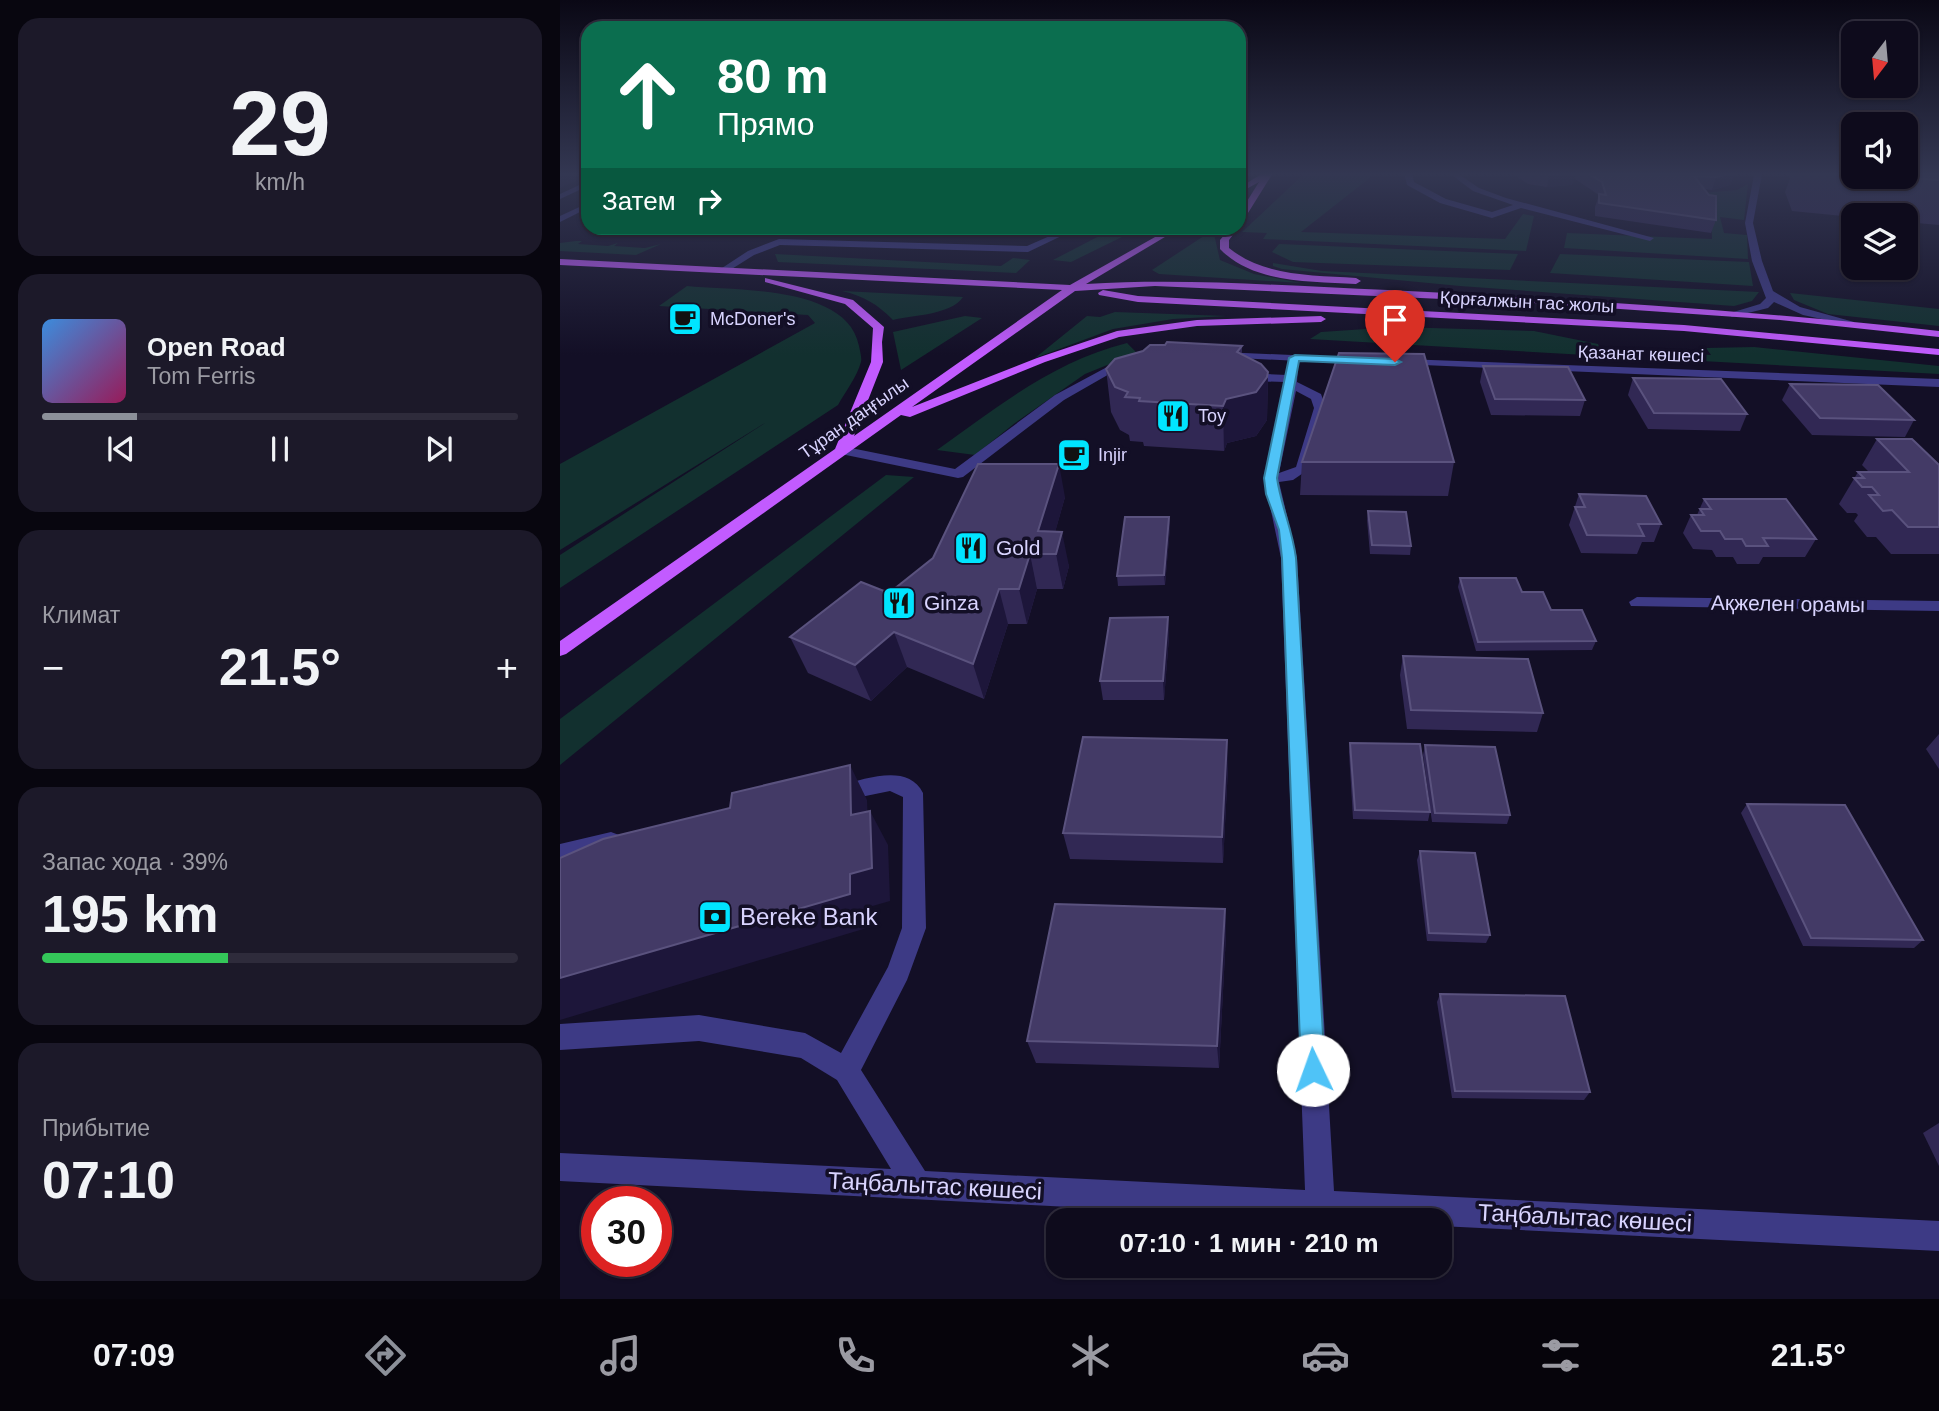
<!DOCTYPE html>
<html lang="ru">
<head>
<meta charset="utf-8">
<style>
	:root { --surface:#0e0b1c; --page:#1c1929; --text:#f1f3f6; --muted:#9b9ba3; --line:#2e2b3b; --accent:#8c9099 }
	body { margin:0; font-family:Helvetica,sans-serif; background:var(--page); color:var(--text); height:100vh; display:flex; flex-direction:column; font-size:26px; white-space:nowrap }
	* { box-sizing:border-box; margin:0 }
	p { font-size:23px; color:var(--muted) }
	.icon { flex:none; width:38px; height:38px; fill:none; stroke:currentColor; stroke-width:2; stroke-linecap:round; stroke-linejoin:round }
	.map { position:relative; flex:1; overflow:hidden }
	.sheet { display:flex; flex-direction:column; gap:18px; padding:18px; background:#08060f; width:560px }
	.sheet>* { flex:none }
	.hud { position:absolute; left:21px; top:21px; width:665px; height:214px; border-radius:21px; box-shadow:0 2px 5px #0004,0 0 0 2px var(--line); background:#0b6e4f; color:#fff; overflow:hidden }
	.needle { width:46px; rotate:196deg }
	.tools { position:absolute; left:1281px; top:21px; display:grid; gap:14px }
	.tools a { display:grid; place-items:center; width:77px; height:77px; border-radius:14px; background:var(--surface); box-shadow:0 2px 5px #0004,0 0 0 2px var(--line); font-size:35px }
	.speed { position:absolute; left:21px; top:1186px; display:flex; gap:14px; font-size:35px; font-weight:700; text-align:center }
	.speed>* { display:grid; place-content:center; width:91px; height:91px; border-radius:50%; background:var(--surface); box-shadow:0 2px 5px #0004,0 0 0 2px var(--line); line-height:1 }
	.speed .limit { border:10px solid #d22; background:#fff; color:#111 }
	.pin { position:absolute; display:grid; place-items:center; width:60px; height:60px; color:#fff; margin:-72px -30px; border-radius:50% 50% 50% 0; rotate:-45deg; box-shadow:0 0 7px #0007 }
	.pin .icon { rotate:45deg }
	.me { position:absolute; width:77px; margin:-38px; rotate:357deg; stroke-linejoin:round; filter:drop-shadow(0 0 5px #0008) }
	.turn { display:flex; align-items:center; gap:24px; height:147px; padding:0 21px; font-size:32px }
	.turn .icon { width:91px; height:91px; stroke-width:2.5 }
	.turn b { display:block; font-size:49px; line-height:60px }
	.then { display:flex; align-items:center; height:66px; padding:0 21px; background:#0003; gap:14px; font-size:26px }
	.big { font-size:52px; font-weight:600; line-height:1.1 }
	.sheet .card { flex:1; display:flex; flex-direction:column; justify-content:center; gap:10px; min-width:0; padding:0 24px; border-radius:21px; background:var(--page) }
	.sheet .dial { align-items:center; gap:0 }
	.dial b { font-size:91px; line-height:1 }
	.song { display:flex; align-items:center; gap:21px }
	.cover { width:84px; height:84px; border-radius:10px; background:linear-gradient(135deg,hsl(210 70% 55%),hsl(330 70% 35%)) }
	.played { height:7px; border-radius:4px; background:linear-gradient(90deg,var(--accent) 20%,var(--line) 20%) }
	.keys { display:flex; justify-content:space-around; direction:ltr }
	.heat { display:flex; justify-content:space-between; align-items:center; font-size:38px; direction:ltr }
	.charge { height:10px; border-radius:5px; background:linear-gradient(90deg,#34c759 39%,var(--line) 0) }
	.trip { position:absolute; left:486px; top:1208px; width:406px; height:70px; border-radius:21px; background:var(--surface); box-shadow:0 2px 5px #0004,0 0 0 2px var(--line); font-weight:600; line-height:70px; text-align:center }
	.dock { display:flex; height:112px; justify-content:space-around; align-items:center; background:#06040b; color:var(--muted) }
	.dock .icon { width:49px; height:49px }
	.dock .selected { color:var(--accent) }
	.dock b { font-size:32px; color:var(--text) }
	main { display:flex; flex:1; min-height:0 }
	.map>svg:first-child { display:block }
	.green { fill:#12302f }
	.lines { fill:none; stroke-linecap:round; stroke-linejoin:round }
	.minor { fill:#3d3a85; fill-rule:evenodd }
	.major { fill:#c25bff; fill-rule:evenodd }
	.wall { fill:#312854 }
	.shaded-wall { fill:#1d163a }
	.building { fill:#433a66; stroke:#5a527e; stroke-width:2 }
	.route { fill:#4fc3f7; stroke:#337fa1; stroke-width:2 }
	.labels { text-anchor:middle; stroke-width:7; stroke-linejoin:round; paint-order:stroke }
	.far-street-label { font-size:18px; fill:#d9d4ff; stroke:#130f26 }
	.far-poi-label { font-size:18px; fill:#d9d4ff; stroke:#130f26; text-anchor:start }
	.poi-label { font-size:21px; fill:#d9d4ff; stroke:#130f26; text-anchor:start }
	.street-label { font-size:21px; fill:#d9d4ff; stroke:#130f26 }
	.near-poi-label { font-size:24px; fill:#d9d4ff; stroke:#130f26; text-anchor:start }
	.near-street-label { font-size:24px; fill:#d9d4ff; stroke:#130f26 }
</style>
</head>
<body>
<main>
<section class="sheet">
<div class="card dial"><b>29</b><p>km/h</p></div>
<div class="card">
<div class="song"><i class="cover"></i><div><b>Open Road</b><p>Tom Ferris</p></div></div>
<div class="played"></div>
<div class="keys"><svg class="icon" aria-label="previous" viewBox="0 0 24 24"><path d="M18 5L8 12l10 7zM5 5v14"/></svg><svg class="icon" aria-label="pause" viewBox="0 0 24 24"><path d="M8 5v14M16 5v14"/></svg><svg class="icon" aria-label="next" viewBox="0 0 24 24"><path d="M6 5l10 7-10 7zM19 5v14"/></svg></div>
</div>
<div class="card"><p>Климат</p>
<div class="heat"><a>−</a><b class="big">21.5°</b><a>+</a></div>
</div>
<div class="card"><p>Запас хода · 39%</p><b class="big">195 km</b><div class="charge"></div></div>
<div class="card"><p>Прибытие</p><b class="big">07:10</b></div>
</section>
<div class="map">
<svg width="1379" height="1299" viewBox="0 0 1379 1299">
	<rect width="100%" height="100%" fill="#130f26"/>
	<g class="green">
		<path d="M745,173H816L741,232L945,239L963,214L974,216L966,251L703,239L707,233L682,232Z"/>
		<path d="M1188,184L1184,220L1160,217L1164,233L1187,235L1188,259L1004,248L1007,233L1152,239L1151,210L1141,193L1177,190Z"/>
		<path d="M653,230L660,260L694,274L741,283L599,274L592,270Z"/>
		<path d="M543,234L564,236L511,262L493,260Z"/>
		<path d="M16,241H22L18,244L48,246L58,243L54,246L85,248L101,244L76,255L0,251V243Z"/>
		<path d="M719,244L958,254L950,270L733,262L712,252Z"/>
		<path d="M215,254L441,266L453,258L470,260L456,273L218,262Z"/>
		<path d="M1000,254L1189,262L1193,286L990,273Z"/>
		<path d="M713,263L762,271L1199,292L1192,301L1174,306L900,286L722,269L713,266Z"/>
		<path d="M127,286C176,291 287,285 299,346C300,351 302,358 301,362C297,377 285,392 278,405L0,588V555L205,423L0,550V464L255,323L248,315L99,306Z"/>
		<path d="M282,291L403,297C391,315 353,315 333,320C317,304 304,296 282,291Z"/>
		<path d="M1230,293L1379,309V326L1268,314L1234,300Z"/>
		<path d="M555,312L667,316L613,319L553,329L475,358L527,316L540,317Z"/>
		<path d="M405,316L422,318L341,370L333,332Z"/>
		<path d="M836,327L974,331L1038,344L1043,356L750,339L761,332Z"/>
		<path d="M567,343L577,353L525,374L455,423L415,455L377,450C437,407 494,361 567,343Z"/>
		<path d="M1194,347L1379,366V374L1123,360L1120,353L1151,355L1146,348Z"/>
		<path d="M326,475L354,477L0,765V719Z"/>
	</g>
	<g class="lines">
		<g class="minor">
			<path d="M844,173H852L854,182L886,199L932,212L953,205L913,191L889,173H897L919,188L946,198L1094,238L1090,241L961,208L932,218L880,203L847,185Z"/>
			<path d="M1191,173L1202,174L1193,223L1202,261L1213,291L1240,307L1294,322V326L1243,315L1214,302L1208,308L1172,317L1167,314L1200,304L1206,298L1192,261L1185,223L1194,175Z"/>
			<path d="M28,181V186L0,199V194Z"/>
			<path d="M28,203V208L0,222V216Z"/>
			<path d="M508,228H518L468,252L220,245L194,255L167,272L159,270L188,251L219,239L467,246Z"/>
			<path d="M662,352L798,358L804,361L798,364L658,357L656,355Z"/>
			<path d="M562,359L572,361L504,400L403,477L398,478L281,454L274,450L281,446L395,469L495,395Z"/>
			<path d="M844,359L1379,379V387L840,364V360Z"/>
			<path d="M730,366H738L737,382L761,394L766,408L749,469L733,480L719,482L737,558L774,1191L1379,1221V1251L880,1226V1220H764L0,1181V1153L331,1169L277,1080L241,1058L139,1041L0,1050V1024L139,1015L245,1033L281,1053L328,967L342,928L343,797L330,791L281,801L274,799L271,793L274,787L281,785C306,779 348,763 363,793L366,928L347,980L301,1070L365,1171L745,1190L721,558L704,478L725,382L686,381L680,377L686,373L727,375ZM736,391L751,399L754,408L736,467L719,473Z"/>
			<path d="M1077,597L1379,601V611L1071,606L1069,602Z"/>
			<path d="M51,832L59,835L62,841L59,847L0,862V844Z"/>
		</g>
		<g class="major">
			<path d="M703,173H713L683,221L679,224V214L699,182L679,193V188Z"/>
			<path d="M611,228H620L526,284C627,278 727,286 828,290C1012,299 1196,311 1379,331V337L1220,320L973,303L595,286L515,291L352,407L477,358L557,331L637,320L761,316L766,319L761,322L637,326L559,337L485,362L350,417L341,415L6,654L0,656V641L275,449L311,362L313,328L285,304L205,282V278L293,300L324,327L322,342L323,362L294,436L502,290L0,265V259L510,285Z"/>
			<path d="M670,228H678L669,240V248C705,277 752,275 796,278L801,281L796,284C751,281 694,284 660,249V240Z"/>
			<path d="M543,290L578,296L1124,325L1379,349V355L1124,331L578,302L539,295L538,293Z"/>
		</g>
	</g>
	<g class="wall">
		<path d="M956,173H1175L1170,185L1152,190L1144,189L1156,220L1151,233L1035,216V207L1039,195L1015,179L1011,185L987,187L968,184L956,176Z"/>
		<path d="M1228,173H1293V177H1346L1379,173V225L1346,222V215H1293V217L1232,211L1225,192L1230,179Z"/>
		<path d="M682,346V354L708,372L707,420L696,436L667,443L664,451L584,446L583,442L570,441L569,435L560,430L551,412L546,369Z"/>
		<path d="M923,366L1025,400L1020,416L931,415L920,382Z"/>
		<path d="M1073,378L1187,414L1180,431L1088,429L1068,395Z"/>
		<path d="M1230,384L1354,420L1345,437L1252,435L1222,400Z"/>
		<path d="M1317,439L1379,465V554H1331L1316,537H1307L1294,521L1298,515L1296,513H1287L1279,504L1298,472H1309L1302,465Z"/>
		<path d="M742,462H894L888,496L740,495Z"/>
		<path d="M1019,494L1101,524L1094,542H1082L1077,554L1021,553L1009,525Z"/>
		<path d="M505,497L495,532L509,566L503,589H477L467,624H448L424,699L347,667L311,701L248,673L230,637L329,593Z"/>
		<path d="M1144,499L1256,539L1245,557H1203L1199,564H1177L1173,557H1156L1152,550L1133,549L1123,533L1131,515H1137Z"/>
		<path d="M808,511L851,546L850,555L810,554L807,520Z"/>
		<path d="M609,517L610,526L605,585L558,586L557,576Z"/>
		<path d="M900,578L962,592L991,610L1036,641L1032,650L916,651L898,587Z"/>
		<path d="M608,617L609,636L604,700H543L540,681Z"/>
		<path d="M843,656L983,713L977,732L847,729L840,675Z"/>
		<path d="M1379,734V769L1366,749Z"/>
		<path d="M790,743L870,812L868,821L793,819L789,752Z"/>
		<path d="M865,745L950,815L947,824L872,822L863,755Z"/>
		<path d="M668,767L663,863L510,859L503,833Z"/>
		<path d="M1187,804L1363,940L1354,948L1243,946L1181,813Z"/>
		<path d="M860,851L930,935L926,943L867,941L857,860Z"/>
		<path d="M665,909L666,934L659,1068L476,1063L467,1041Z"/>
		<path d="M880,994L1030,1092L1024,1100L892,1098L877,1002Z"/>
		<path d="M1379,1123V1166L1363,1133Z"/>
	</g>
	<g class="shaded-wall">
		<path d="M0,173H12L16,181L0,188Z"/>
		<path d="M1009,173H1016L1015,179L1011,185L987,187L989,175Z"/>
		<path d="M1175,173L1170,185L1152,190L1156,177Z"/>
		<path d="M708,372L707,420L696,436L667,443L664,451L663,406L666,399Z"/>
		<path d="M499,464L505,497L489,554L478,531Z"/>
		<path d="M609,517L610,526L605,585L604,575Z"/>
		<path d="M502,532L509,566L503,589L496,554Z"/>
		<path d="M470,554L477,589L467,624L459,589Z"/>
		<path d="M439,589L448,624L424,699L413,664Z"/>
		<path d="M608,617L609,636L604,700L603,681Z"/>
		<path d="M334,632L347,667L311,701L295,665Z"/>
		<path d="M667,740L668,767L663,863L662,837Z"/>
		<path d="M290,765L307,800L309,850L291,815Z"/>
		<path d="M310,811L328,845L330,901L309,907L310,927L0,1020V978L290,874Z"/>
		<path d="M665,909L666,934L659,1068L657,1046Z"/>
	</g>
	<g class="building">
		<path d="M976,173H1009L989,175Z"/>
		<path d="M1027,173H1173L1156,177L1134,176L1149,195L1156,196V220L1039,203V194L1046,195L1042,182Z"/>
		<path d="M1346,173H1379V180L1341,177H1346Z"/>
		<path d="M607,342L682,346L677,352L701,364L708,372L707,377L696,392L666,399L663,406L579,401L580,398L565,397L568,392L555,387L546,369L555,359L583,351L590,345H605Z"/>
		<path d="M779,353L864,354L894,462H742Z"/>
		<path d="M923,366L1008,367L1025,400L935,399Z"/>
		<path d="M1073,378L1161,379L1187,414L1094,413Z"/>
		<path d="M1230,384L1318,385L1354,420L1260,418Z"/>
		<path d="M1317,439H1352L1379,465V527H1348L1332,510L1323,511L1309,495H1319L1312,487H1302L1294,478H1304L1298,472H1349Z"/>
		<path d="M418,464H499L478,531L502,532L496,554H470L459,589H439L413,664L334,632L295,665L230,637L301,582L329,593L373,558Z"/>
		<path d="M1019,494L1086,496L1101,524H1078L1084,536L1027,535L1015,507H1025Z"/>
		<path d="M1144,499H1226L1256,539L1203,538L1208,546H1186L1182,539H1165L1160,531H1141L1131,515H1144L1140,509H1151Z"/>
		<path d="M808,511L846,512L851,546L812,545Z"/>
		<path d="M565,517H609L604,575L557,576Z"/>
		<path d="M900,578H956L962,592H983L991,610H1022L1036,641L918,642Z"/>
		<path d="M608,617L603,681H540L550,618Z"/>
		<path d="M843,656L968,659L983,713L851,710Z"/>
		<path d="M523,737L667,740L662,837L503,833Z"/>
		<path d="M790,743L860,744L870,812L795,810Z"/>
		<path d="M865,745L935,747L950,815L875,813Z"/>
		<path d="M290,765L291,815L310,811L312,868L290,874V894L0,978V858L43,839L170,808L172,793Z"/>
		<path d="M1187,804L1285,805L1363,940L1251,938Z"/>
		<path d="M860,851L915,853L930,935L869,933Z"/>
		<path d="M495,904L665,909L657,1046L467,1041Z"/>
		<path d="M880,994L1005,996L1030,1092L895,1091Z"/>
	</g>
	<linearGradient id="sky" x2="0" y2="1"><stop stop-color="#0a0815"/><stop offset="0.49" stop-color="#333752"/><stop offset="1" stop-color="#333752" stop-opacity="0"/></linearGradient>
	<rect width="1379" height="355" fill="url(#sky)"/>
	<path class="route" d="M735,355L835,359L841,362L835,365L739,361L717,478C721,506 732,528 736,558L765,1070L761,1078L753,1082L745,1078L741,1070L722,558L719,530L706,494L704,478L729,358Z"/>
	<defs>
		<g id="cafe-square" transform="scale(1.75)"><rect x="-9" y="-9" width="18" height="18" rx="4" fill="#00e5ff" stroke="#130f26"/><path d="M-5.5-4.5H6V0H3Q3 3.5 0 3.5H-2.5Q-5.5 3.5-5.5 0ZM3-3.2v2h1.7v-2ZM-6 4.5H4V6H-6Z" fill="#111"/></g>
		<g id="restaurant-square" transform="scale(1.75)"><rect x="-9" y="-9" width="18" height="18" rx="4" fill="#00e5ff" stroke="#130f26"/><path d="M-5-6h1v4h1v-4h1v4h1v-4h1v5L-1.5 .5V6h-2V.5L-5-1ZM5-6V6H3V1.5H1.5Q1.5-4 5-6Z" fill="#111"/></g>
		<g id="bank-square" transform="scale(1.75)"><rect x="-9" y="-9" width="18" height="18" rx="4" fill="#00e5ff" stroke="#130f26"/><path d="M-6-4H6V4H-6ZM0-2.3a2.3 2.3 0 1 0 0 4.6a2.3 2.3 0 1 0 0-4.6Z" fill="#111"/></g>
	</defs>
	<g fill-rule="evenodd">
		<use href="#cafe-square" x="125" y="319"/>
		<use href="#restaurant-square" x="613" y="416"/>
		<use href="#cafe-square" x="514" y="455"/>
		<use href="#restaurant-square" x="411" y="548"/>
		<use href="#restaurant-square" x="339" y="603"/>
		<use href="#bank-square" x="155" y="917"/>
	</g>
	<g class="labels">
		<g class="far-street-label">
			<text transform="translate(967 302) rotate(3)" y="6">Қорғалжын тас жолы</text>
			<text transform="translate(1081 354) rotate(2)" y="6">Қазанат көшесі</text>
			<text transform="translate(294 418) rotate(-35)" y="6">Тұран даңғылы</text>
		</g>
		<g class="far-poi-label">
			<text x="150" y="325">McDoner's</text>
			<text x="638" y="422">Toy</text>
			<text x="538" y="461">Injir</text>
		</g>
		<g class="poi-label">
			<text x="436" y="555">Gold</text>
			<text x="364" y="610">Ginza</text>
		</g>
		<g class="street-label">
			<text transform="translate(1228 604) rotate(1)" y="7">Ақжелен орамы</text>
		</g>
		<g class="near-poi-label">
			<text x="180" y="925">Bereke Bank</text>
		</g>
		<g class="near-street-label">
			<text transform="translate(375 1186) rotate(3)" y="8">Таңбалытас көшесі</text>
			<text transform="translate(1025 1218) rotate(3)" y="8">Таңбалытас көшесі</text>
		</g>
	</g>
</svg>
<div class="tools">
<a><svg class="needle" viewBox="-14 -14 28 28"><path d="M0-13l5 13h-10z" fill="#e53935"/><path d="M0 13l5-13h-10z" fill="#9b9ba3"/></svg></a>
<a><svg class="icon" aria-label="sound" viewBox="0 0 24 24"><path d="M4 9h4l5-4v14l-5-4H4zM17 9q2 3 0 6"/></svg></a>
<a><svg class="icon" aria-label="layers" viewBox="0 0 24 24"><path d="M12 4l9 5-9 5-9-5zM3 14l9 5 9-5"/></svg></a>
</div>
<div class="speed"><div class="limit">30</div></div>
<div class="pin" style="left:835px;top:362px;background:#d93025"><svg class="icon" aria-label="arrive" viewBox="0 0 24 24"><path d="M6 21V4h12l-3 4 3 4H6"/></svg></div>
<svg class="me" style="left:753px;top:1070px" viewBox="-20 -20 40 40"><circle r="19" fill="#fff"/><path d="M0-13L10 11 0 6-10 11z" fill="#4fc3f7"/></svg>
<div class="trip">07:10 · 1 мин · 210 m</div>
<div class="hud">
<div class="turn"><svg class="icon" aria-label="ahead" viewBox="0 0 24 24"><path d="M12 20V5M6 11l6-6 6 6"/></svg><div><b>80 m</b>Прямо</div></div>
<div class="then">Затем<svg class="icon" aria-label="right" viewBox="0 0 24 24"><path d="M7 20v-9h11M14 6l5 5-5 5"/></svg></div>
</div>
</div>
</main>
<nav class="dock">
<b>07:09</b>
<svg class="icon selected" aria-label="directions" viewBox="0 0 24 24"><path d="M12 3l9 9-9 9-9-9zM9 14v-3h6M13 9l2 2-2 2"/></svg>
<svg class="icon" aria-label="music" viewBox="0 0 24 24"><path d="M9 18V5l10-2v13"/><circle cx="6" cy="18" r="3"/><circle cx="16" cy="16" r="3"/></svg>
<svg class="icon" aria-label="phone" viewBox="0 0 24 24"><path d="M5 4h4l2 5-3 2q2 4 5 5l2-3 5 2v4C11 20 4 13 5 4z"/></svg>
<svg class="icon" aria-label="climate" viewBox="0 0 24 24"><path d="M12 3v18M4 7l16 10M4 17L20 7"/></svg>
<svg class="icon" aria-label="car" viewBox="0 0 24 24"><path d="M5 17H2v-5l4-1 3-4h7l3 4 3 1v5h-3M9 17h6M6 11h13"/><circle cx="7" cy="17" r="2"/><circle cx="17" cy="17" r="2"/></svg>
<svg class="icon" aria-label="filters" viewBox="0 0 24 24"><path d="M4 7h16M4 17h16"/><circle cx="9" cy="7" r="2"/><circle cx="15" cy="17" r="2"/></svg>
<b>21.5°</b>
</nav>
</body>
</html>
